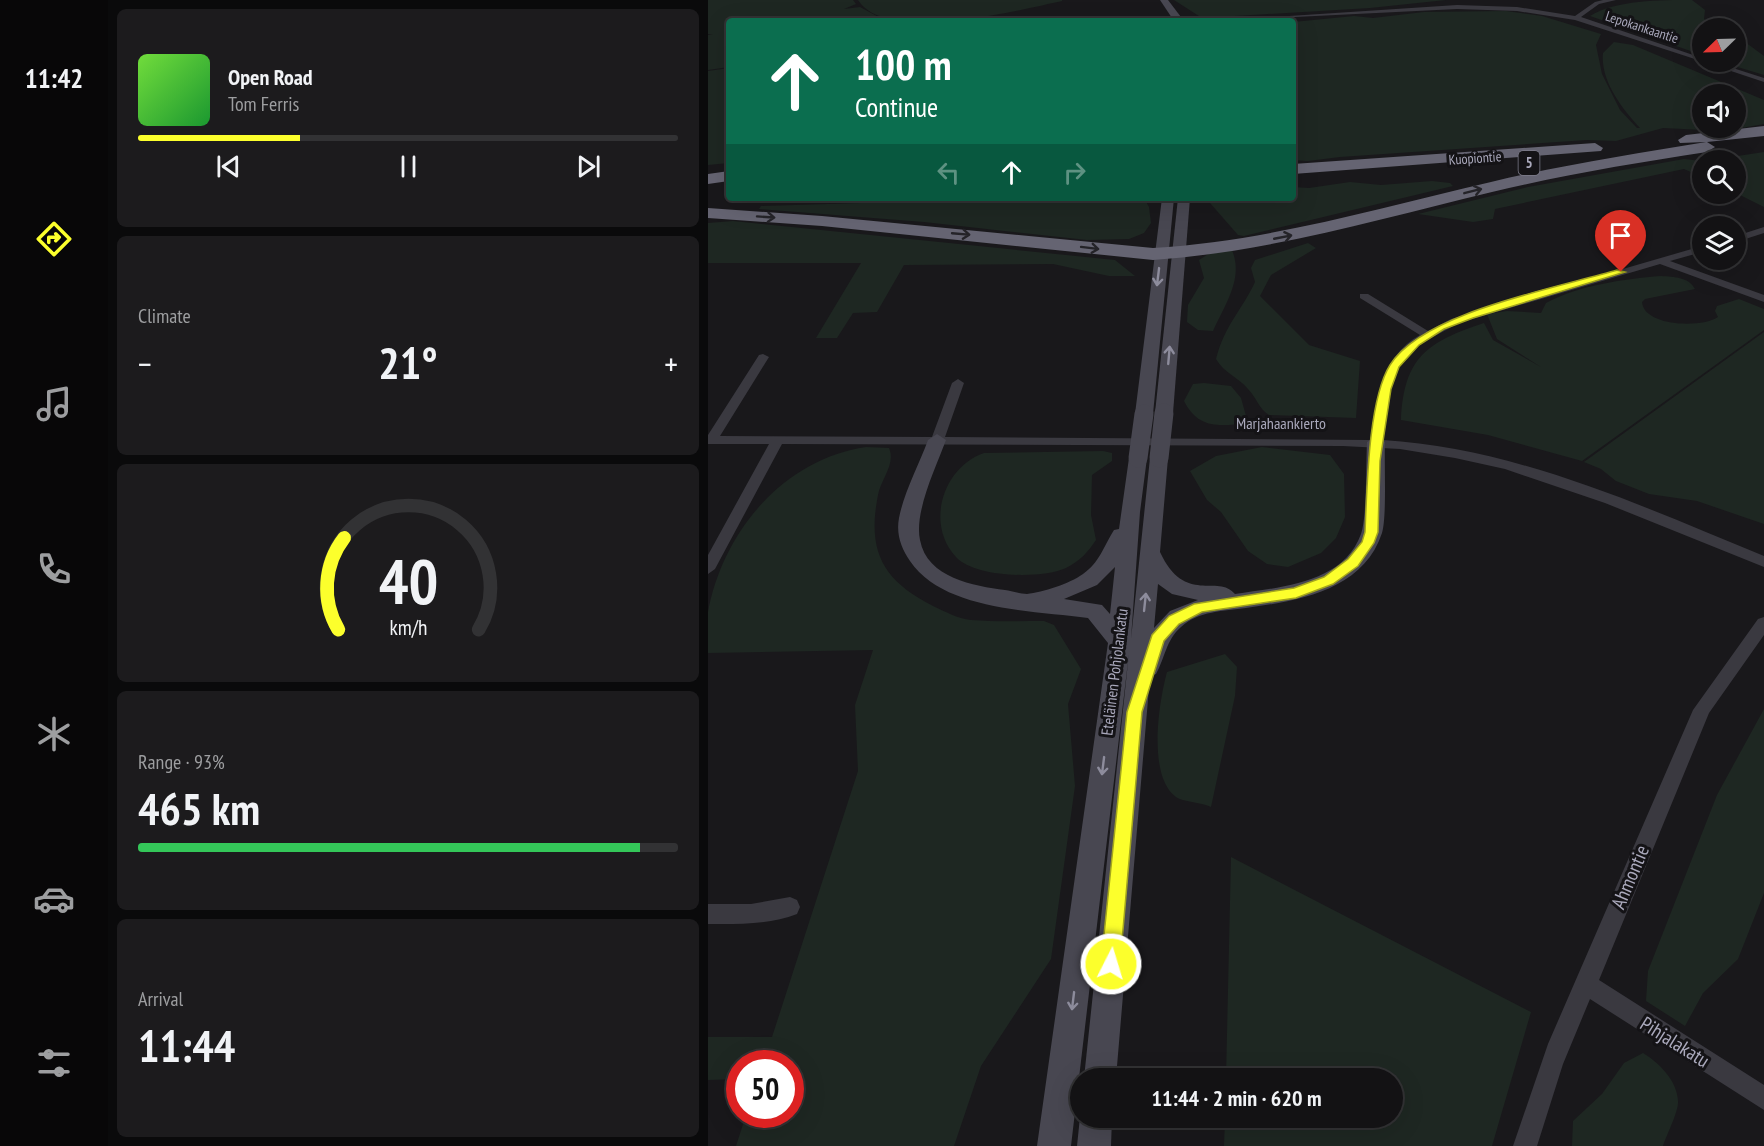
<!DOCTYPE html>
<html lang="en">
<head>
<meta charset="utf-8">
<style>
	:root { --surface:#131214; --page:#1c1b1d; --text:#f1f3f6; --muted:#9d9ea0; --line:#323234; --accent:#fcff2c }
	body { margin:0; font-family:"PT Sans Narrow",sans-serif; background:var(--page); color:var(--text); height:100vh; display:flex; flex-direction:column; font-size:22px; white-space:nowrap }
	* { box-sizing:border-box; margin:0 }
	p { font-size:20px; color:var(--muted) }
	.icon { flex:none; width:33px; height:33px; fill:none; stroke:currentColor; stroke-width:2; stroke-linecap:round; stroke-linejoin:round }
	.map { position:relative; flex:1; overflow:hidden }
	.drawer { display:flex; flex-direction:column; gap:9px; padding:9px; background:#0a0a0b; width:600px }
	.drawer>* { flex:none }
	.banner { position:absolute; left:18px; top:18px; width:570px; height:183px; border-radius:6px; box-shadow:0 6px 24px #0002,0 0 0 2px var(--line); background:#0b6e4f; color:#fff; overflow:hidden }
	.needle { width:39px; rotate:247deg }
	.buttons { position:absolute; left:984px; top:18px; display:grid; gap:12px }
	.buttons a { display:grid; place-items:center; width:54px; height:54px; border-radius:50%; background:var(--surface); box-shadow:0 6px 24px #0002,0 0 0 2px var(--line); font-size:30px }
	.speed { position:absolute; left:18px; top:1050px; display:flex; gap:12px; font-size:30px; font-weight:700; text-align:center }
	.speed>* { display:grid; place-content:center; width:78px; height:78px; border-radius:50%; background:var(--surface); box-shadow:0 6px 24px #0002,0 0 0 2px var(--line); line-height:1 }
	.speed .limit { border:9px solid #d22; background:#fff; color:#111 }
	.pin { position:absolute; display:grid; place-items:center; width:51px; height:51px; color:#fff; margin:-62px -26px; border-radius:50% 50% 50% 0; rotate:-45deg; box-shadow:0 0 6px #0007 }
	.pin .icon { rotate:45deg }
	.me { position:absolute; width:66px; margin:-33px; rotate:5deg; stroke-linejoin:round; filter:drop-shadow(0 0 4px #0008) }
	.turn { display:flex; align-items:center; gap:21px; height:126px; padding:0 30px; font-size:27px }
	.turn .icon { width:78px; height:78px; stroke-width:2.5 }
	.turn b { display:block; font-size:42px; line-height:51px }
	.lanes { display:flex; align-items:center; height:57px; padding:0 30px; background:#0003; justify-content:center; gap:30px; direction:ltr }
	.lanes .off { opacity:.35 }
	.big { font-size:45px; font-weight:800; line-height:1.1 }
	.drawer .card { flex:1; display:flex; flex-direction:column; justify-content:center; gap:9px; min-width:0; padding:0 21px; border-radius:9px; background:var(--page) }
	.drawer .dial { align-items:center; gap:0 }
	.dial svg { height:156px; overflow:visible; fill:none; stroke:var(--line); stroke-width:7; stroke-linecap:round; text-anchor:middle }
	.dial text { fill:var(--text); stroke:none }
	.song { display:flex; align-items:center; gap:18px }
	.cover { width:72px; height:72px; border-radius:9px; background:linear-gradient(135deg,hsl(100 70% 55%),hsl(130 70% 35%)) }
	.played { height:6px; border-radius:3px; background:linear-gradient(90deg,var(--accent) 30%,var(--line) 30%) }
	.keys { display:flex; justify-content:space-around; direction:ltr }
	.heat { display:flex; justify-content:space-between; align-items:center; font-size:33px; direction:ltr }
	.charge { height:9px; border-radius:4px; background:linear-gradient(90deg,#34c759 93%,var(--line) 0) }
	.trip { position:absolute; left:362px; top:1068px; width:333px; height:60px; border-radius:30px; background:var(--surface); box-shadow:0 6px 24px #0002,0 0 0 2px var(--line); font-weight:800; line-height:60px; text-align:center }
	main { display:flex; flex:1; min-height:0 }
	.menu { display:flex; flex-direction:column; width:108px; justify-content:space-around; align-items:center; background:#080708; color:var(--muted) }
	.menu .icon { width:42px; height:42px }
	.menu .current { color:var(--accent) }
	.menu b { font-size:27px; color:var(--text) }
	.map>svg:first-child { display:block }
	.green { fill:#1e2722; fill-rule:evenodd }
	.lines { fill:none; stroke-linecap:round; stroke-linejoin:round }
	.street { fill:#3a3940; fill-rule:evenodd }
	.secondary { fill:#484751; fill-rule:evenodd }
	.highway { fill:#656472; fill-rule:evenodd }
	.secondary-bridge { stroke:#484751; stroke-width:19 }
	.oneway { stroke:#242328 }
	.oneway2 { stroke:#8d8c9c }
	.route { fill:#fcff2c; stroke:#a4a61d; stroke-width:1.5 }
	.labels { text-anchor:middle; stroke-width:6; stroke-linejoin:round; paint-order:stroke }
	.far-street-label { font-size:14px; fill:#aaa9bc; stroke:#141316 }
	.shield { fill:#141316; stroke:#7d7c8a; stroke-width:1.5 }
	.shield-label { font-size:15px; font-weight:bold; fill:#aaa9bc }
	.street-label { font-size:16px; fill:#aaa9bc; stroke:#141316 }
	.near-street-label { font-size:20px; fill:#aaa9bc; stroke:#141316 }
</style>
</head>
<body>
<main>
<nav class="menu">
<b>11:42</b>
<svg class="icon current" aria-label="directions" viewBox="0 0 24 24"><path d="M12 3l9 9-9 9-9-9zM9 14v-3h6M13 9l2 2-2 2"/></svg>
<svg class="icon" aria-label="music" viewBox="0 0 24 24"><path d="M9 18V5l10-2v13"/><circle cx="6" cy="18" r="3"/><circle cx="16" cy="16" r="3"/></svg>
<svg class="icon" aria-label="phone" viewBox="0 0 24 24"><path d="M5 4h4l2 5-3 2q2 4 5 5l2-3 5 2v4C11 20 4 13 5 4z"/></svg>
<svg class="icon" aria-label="climate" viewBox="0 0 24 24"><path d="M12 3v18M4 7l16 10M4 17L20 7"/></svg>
<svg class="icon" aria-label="car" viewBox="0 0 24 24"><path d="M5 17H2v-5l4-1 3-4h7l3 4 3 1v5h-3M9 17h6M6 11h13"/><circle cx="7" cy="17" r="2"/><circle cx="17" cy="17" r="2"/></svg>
<svg class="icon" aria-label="filters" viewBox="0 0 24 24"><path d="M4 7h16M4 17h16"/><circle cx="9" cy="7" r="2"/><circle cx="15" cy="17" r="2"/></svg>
</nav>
<section class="drawer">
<div class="card">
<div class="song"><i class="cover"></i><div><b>Open Road</b><p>Tom Ferris</p></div></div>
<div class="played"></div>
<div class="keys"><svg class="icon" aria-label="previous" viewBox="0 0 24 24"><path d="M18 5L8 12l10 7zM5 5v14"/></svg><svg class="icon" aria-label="pause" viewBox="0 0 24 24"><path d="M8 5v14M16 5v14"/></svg><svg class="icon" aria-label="next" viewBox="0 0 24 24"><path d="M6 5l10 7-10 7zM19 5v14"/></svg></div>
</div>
<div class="card"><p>Climate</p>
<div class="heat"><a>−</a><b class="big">21°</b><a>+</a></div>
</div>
<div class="card dial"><svg viewBox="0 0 100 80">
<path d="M14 69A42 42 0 1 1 86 69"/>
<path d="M14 69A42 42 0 0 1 17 22" stroke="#fcff2c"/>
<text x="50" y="56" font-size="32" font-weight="700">40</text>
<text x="50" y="72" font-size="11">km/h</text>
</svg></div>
<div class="card"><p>Range · 93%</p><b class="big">465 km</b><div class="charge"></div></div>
<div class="card"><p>Arrival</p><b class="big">11:44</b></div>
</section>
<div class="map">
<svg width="1056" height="1146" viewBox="0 0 1056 1146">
	<rect width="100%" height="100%" fill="#19181b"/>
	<g class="green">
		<path d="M0,0H145L148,4L136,9L152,7L178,21H21V67L0,70V35L5,34H0Z"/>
		<path d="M150,0H354V1C311,10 178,45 150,0Z"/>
		<path d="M466,0H738L662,8L494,18Z"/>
		<path d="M984,0L997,10L996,19L1015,28H994V55L882,16C907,0 953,0 984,0Z"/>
		<path d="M798,11L834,16L893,34L888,45L894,74L912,110L929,128H932C914,109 892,80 895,53L906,42L925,45L1056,100V124L1016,131L955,128L908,141L879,140L632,157L600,161L585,160V22L646,16L665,18L716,12ZM994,94H1028V128H994Z"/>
		<path d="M1028,33L1038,39L1037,42L1056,56V75L1013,62H1028Z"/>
		<path d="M21,68V163L0,165V71Z"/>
		<path d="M1056,152V207L1028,193V160H1003Z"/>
		<path d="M976,159L994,161V177L976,169L787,209L785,219L765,222L710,214L820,187Z"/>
		<path d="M724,181L742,183L745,186L536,236L530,235L502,203L493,198H585V187L601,188L642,182L673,185Z"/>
		<path d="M320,198H436L441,207L443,223L436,233L421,239L379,240L216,222L51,209L53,206Z"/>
		<path d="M25,221L407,260L427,276H401L345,264L196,265L169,312L145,313L129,338H108L153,263H0V223Z"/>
		<path d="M600,243L608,248L563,275L552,296L601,345L652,361L648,418L561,415C550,408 549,398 540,389C530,377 516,373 508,359C517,324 533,312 547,282L543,268L547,260Z"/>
		<path d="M523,248C537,277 517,304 505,331L490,330L479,322L480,305L496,278L491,260L502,253Z"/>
		<path d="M953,276C966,277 981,277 987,289L937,299L934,302C936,327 995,328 1010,317L1007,311L1009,306L1031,299L1056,309V330L874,461L780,435L693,420C696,357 719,342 776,323L785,340L833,367L789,339L779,314L799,311L833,313L838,303C872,285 916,279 953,276Z"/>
		<path d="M1056,332V524L989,501L941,494L908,481L893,469L876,462Z"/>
		<path d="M496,383L523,386L533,398L540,423C512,426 491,430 476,401L485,384Z"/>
		<path d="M158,447L181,448C188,464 173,479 170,495C159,551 174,580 225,606C236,611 250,619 263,620C287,622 312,621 336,621L346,625L373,669L360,704L367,786L343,959L273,1066L246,1146H28L38,1115L82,1114V1064H32L31,1079L0,1080V1037H64L150,771L147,705L165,650L0,653C0,640 0,625 0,612C15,531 76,459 158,447Z"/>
		<path d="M554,447L622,455L636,474L637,517L628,538L613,553L580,567L559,564L540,551L513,512L499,500L482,471L508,456Z"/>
		<path d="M395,451L404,453V461L384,475L383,515L388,540C380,552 372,561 358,568C334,579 267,578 248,557C217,524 235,467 276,453Z"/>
		<path d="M517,654L529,667L527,696L503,807C492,802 475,802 468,797C439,776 451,701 459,672Z"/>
		<path d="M1056,709V893L1030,959L995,993L977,1026L938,1001L940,971L1009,795Z"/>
		<path d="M523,857L823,1012L784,1146H516L517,1118H684V1078H518Z"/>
		<path d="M935,1053C951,1063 969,1080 970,1101C971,1111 958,1136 955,1146H864L865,1121L894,1094L916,1063Z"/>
	</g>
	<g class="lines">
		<g class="street">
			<path d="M895,0H908L891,4L873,17L994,58L996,62L867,20L809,11L749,9L505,21L749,5L809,7L867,16L887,2Z"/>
			<path d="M996,62H1006L1056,78V82Z"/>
			<path d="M1056,227V233L1028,242V236Z"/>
			<path d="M994,246V252L962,261L1056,295V302L952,264L751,323L712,344L691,367L683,389L675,440C808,448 934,506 1056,556V567L897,503L797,469L747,458L692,449L635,446L74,444L7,569L0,574V555L61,444H0V435L51,355L55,354L61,357L12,436L224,437L244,383L250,379L256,383L237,437L662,440C669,401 673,356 712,335L652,298V294H660L720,331L743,319Z"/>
			<path d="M1056,617V635L1001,713L891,980L1056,1085V1110L882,999L855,1064L829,1146H805L840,1044L985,710L1050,619Z"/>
			<path d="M82,897L89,900L92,907L89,914C61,925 30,924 0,924V904H43Z"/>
		</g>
		<g class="secondary">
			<path d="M452,0H460L476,21H466Z"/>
			<path d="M454,198H466L445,414L436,419L427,414Z"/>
			<path d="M470,198H482L465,413L456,418L447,413Z"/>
			<path d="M229,434L238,440C228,467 206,512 212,540C219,578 266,586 297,590C304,591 313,594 319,594C335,592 361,584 375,574C391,563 396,546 406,530L411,529L421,458L423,454H437L439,458L432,512L423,639L442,458L444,454H458L460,458L452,552C477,606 510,573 527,594C572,587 635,584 653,534C659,517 658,463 659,442L668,436L677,442C676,463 679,516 674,533C655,591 589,601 538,608C516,611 490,611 473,627C458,640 457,658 448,674L442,676L408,1078H376L421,653L363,1146H329L400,643L380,618C324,610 236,611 202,561C193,548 188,534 191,518C196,492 211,465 220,440ZM407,567L402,614L394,605L356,599L389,585ZM450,584L464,594L490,600L462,611L446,628Z"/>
			<path d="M372,1117L404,1118L403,1146H369Z"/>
		</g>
		<g class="highway">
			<path d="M1056,126V136L999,142L1007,147L999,152C927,163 855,175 784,192C671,219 561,252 445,260L114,226L0,218V208L114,216L445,248C561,241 671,208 783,182C854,165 926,154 998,142L972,143L970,140L978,135Z"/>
			<path d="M887,143L895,148L893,151L585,174V164Z"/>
			<path d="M21,171V181L0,184V174Z"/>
		</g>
		<g class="secondary-bridge">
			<path d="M430,458L436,414"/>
			<path d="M451,458L456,413"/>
		</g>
	</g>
	<defs><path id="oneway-shaft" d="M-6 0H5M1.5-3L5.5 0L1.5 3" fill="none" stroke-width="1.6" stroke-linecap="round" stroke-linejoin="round" transform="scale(1.5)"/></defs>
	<g class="oneway">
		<use href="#oneway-shaft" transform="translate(765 191) rotate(-14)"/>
		<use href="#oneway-shaft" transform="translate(58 217) rotate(4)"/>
		<use href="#oneway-shaft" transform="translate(253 234) rotate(5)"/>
		<use href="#oneway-shaft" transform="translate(575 237) rotate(-11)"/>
		<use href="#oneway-shaft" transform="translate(382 248) rotate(7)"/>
	</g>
	<g class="oneway2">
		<use href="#oneway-shaft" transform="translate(450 277) rotate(97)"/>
		<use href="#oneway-shaft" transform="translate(461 355) rotate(-85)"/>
		<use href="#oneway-shaft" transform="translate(437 602) rotate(-84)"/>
		<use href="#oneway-shaft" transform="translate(395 766) rotate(97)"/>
		<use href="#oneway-shaft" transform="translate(365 1001) rotate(97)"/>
	</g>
	<path class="route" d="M909,270L917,272L765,318L736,329L711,345L691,367L683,389L672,461L670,532L666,543L650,566L625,584L588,598L494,612L471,624L456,641L434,712L412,964L410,971L403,974L396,971L393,964L419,712L444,635L461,616L486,604L586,588L616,577L640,559L654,542L657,532C659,490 660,400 682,365C715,312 849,288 909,270Z"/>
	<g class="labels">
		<g class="far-street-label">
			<text transform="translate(934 27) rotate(18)" y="5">Lepokankaantie</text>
			<text transform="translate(767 158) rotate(-4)" y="5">Kuopiontie</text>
		</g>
		<rect class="shield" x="810.5" y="151" width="21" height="24" rx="4.5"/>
		<g class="shield-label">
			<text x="821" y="168">5</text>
		</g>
		<g class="street-label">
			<text x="573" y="429">Marjahaankierto</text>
			<text transform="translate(406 672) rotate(-83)" y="6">Eteläinen Pohjolankatu</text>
		</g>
		<g class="near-street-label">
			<text transform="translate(922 877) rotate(-67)" y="7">Ahmontie</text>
			<text transform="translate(967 1042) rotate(32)" y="7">Pihjalakatu</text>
		</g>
	</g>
</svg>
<div class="buttons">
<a><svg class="needle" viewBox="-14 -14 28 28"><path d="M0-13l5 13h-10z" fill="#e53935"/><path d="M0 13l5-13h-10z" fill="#9d9ea0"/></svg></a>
<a><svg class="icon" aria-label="sound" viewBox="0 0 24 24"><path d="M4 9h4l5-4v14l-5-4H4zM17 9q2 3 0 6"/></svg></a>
<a><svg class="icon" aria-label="search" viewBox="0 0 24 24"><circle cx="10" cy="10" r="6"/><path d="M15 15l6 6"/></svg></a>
<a><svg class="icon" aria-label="layers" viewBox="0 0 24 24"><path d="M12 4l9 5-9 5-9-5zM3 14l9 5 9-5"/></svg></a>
</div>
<div class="speed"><div class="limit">50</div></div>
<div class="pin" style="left:913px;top:272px;background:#d93025"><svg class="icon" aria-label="arrive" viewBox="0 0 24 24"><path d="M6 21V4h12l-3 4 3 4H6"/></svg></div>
<svg class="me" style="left:403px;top:964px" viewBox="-20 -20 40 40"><circle r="17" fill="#fcff2c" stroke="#fff" stroke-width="3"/><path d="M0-11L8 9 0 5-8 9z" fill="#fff"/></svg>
<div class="trip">11:44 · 2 min · 620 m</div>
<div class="banner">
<div class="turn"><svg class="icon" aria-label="ahead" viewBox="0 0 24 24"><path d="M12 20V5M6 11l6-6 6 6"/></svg><div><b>100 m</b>Continue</div></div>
<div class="lanes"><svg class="icon off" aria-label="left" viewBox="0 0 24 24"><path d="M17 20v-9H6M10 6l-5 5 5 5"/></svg><svg class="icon" aria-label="ahead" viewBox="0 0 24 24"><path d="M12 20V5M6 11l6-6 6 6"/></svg><svg class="icon off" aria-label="right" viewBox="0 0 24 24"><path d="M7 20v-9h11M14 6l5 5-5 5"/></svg></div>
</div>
</div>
</main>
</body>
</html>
